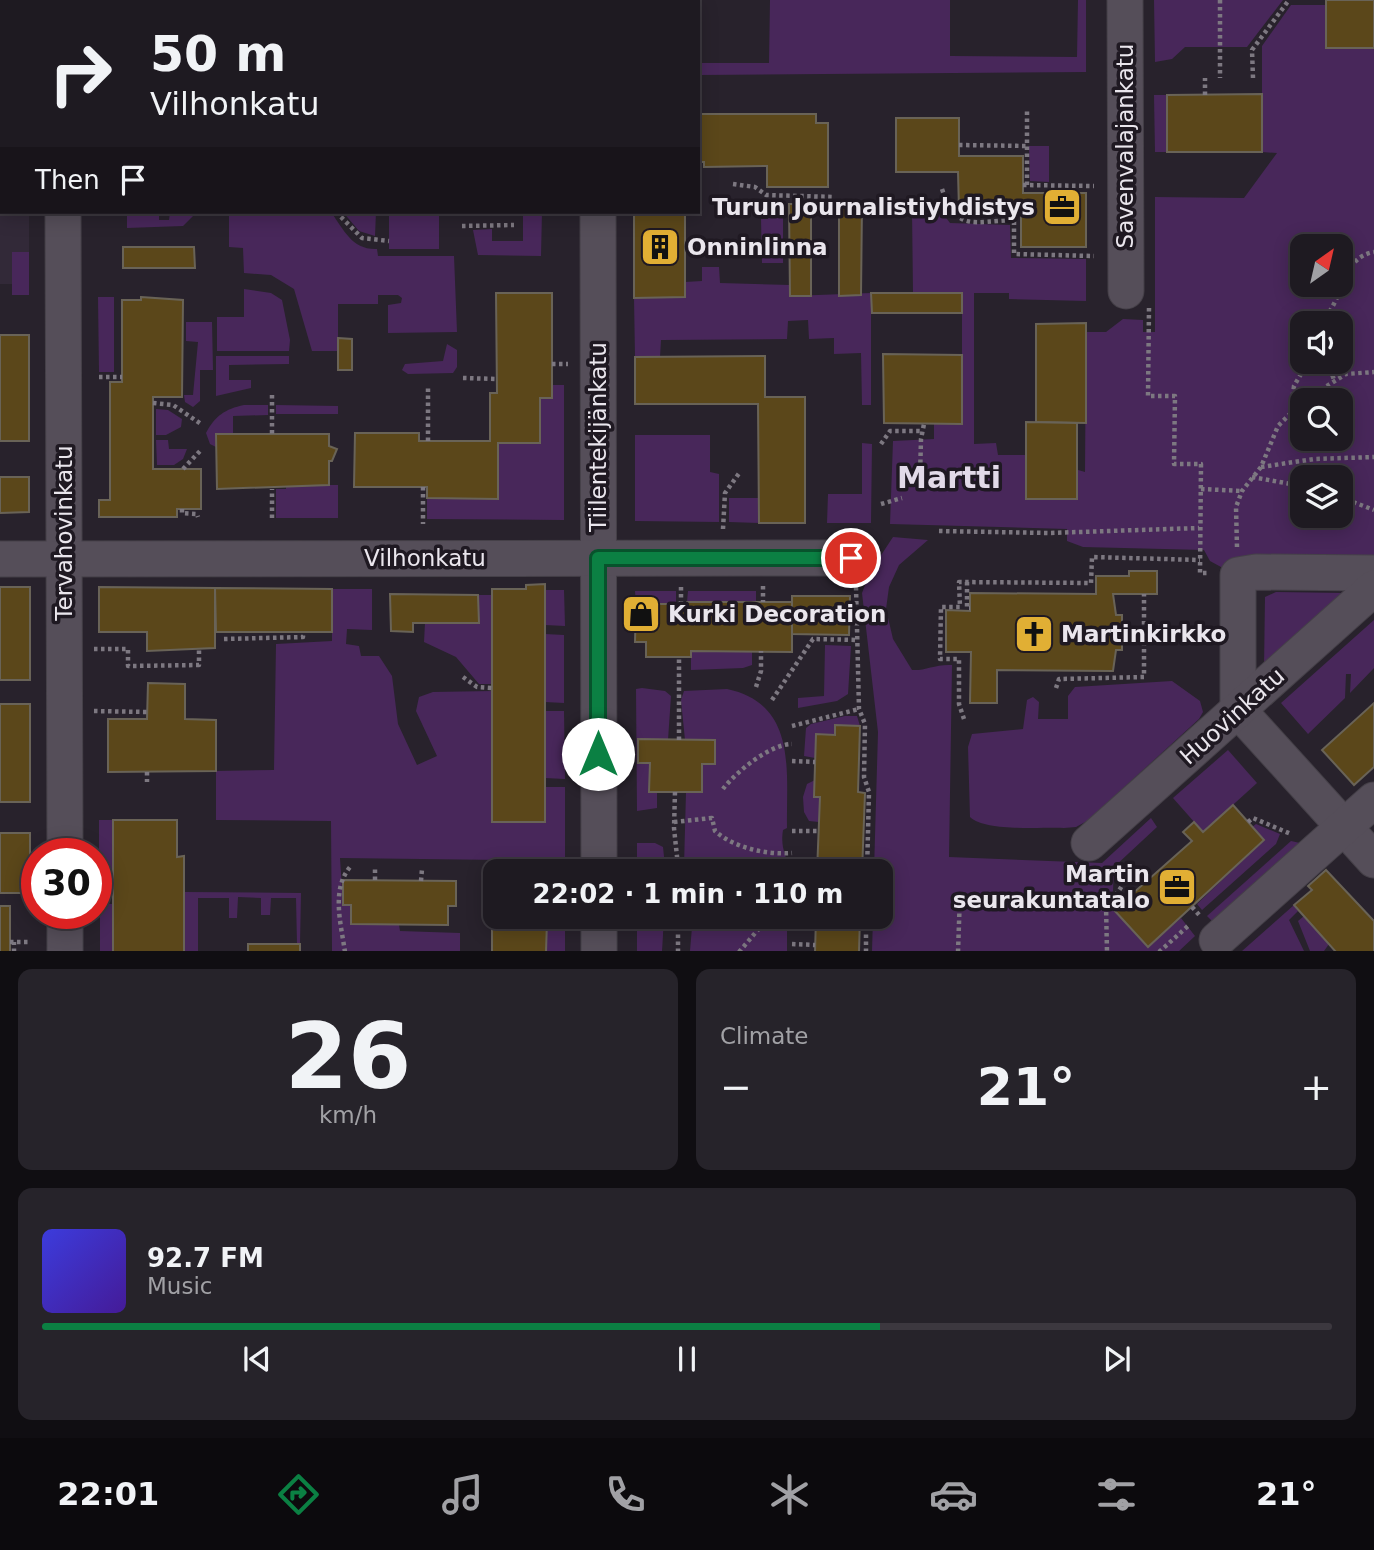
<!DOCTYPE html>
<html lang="en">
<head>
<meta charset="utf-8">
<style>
	:root { --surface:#1e1a21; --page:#26232a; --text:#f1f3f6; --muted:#a1a1a5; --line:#3c383f; --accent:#0b8043 }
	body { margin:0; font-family:"DejaVu Sans",sans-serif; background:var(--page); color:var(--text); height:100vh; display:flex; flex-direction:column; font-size:26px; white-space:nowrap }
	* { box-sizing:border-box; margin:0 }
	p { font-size:23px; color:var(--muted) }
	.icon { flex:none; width:38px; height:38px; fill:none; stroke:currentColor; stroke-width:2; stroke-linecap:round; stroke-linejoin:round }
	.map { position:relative; height:951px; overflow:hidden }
	.sheet { display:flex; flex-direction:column; gap:18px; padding:18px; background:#100e12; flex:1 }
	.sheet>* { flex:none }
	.banner { position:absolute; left:0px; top:0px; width:700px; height:214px; box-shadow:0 4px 18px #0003,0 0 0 2px var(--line); background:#1e1a21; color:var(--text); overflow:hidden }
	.needle { width:46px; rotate:34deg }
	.tools { position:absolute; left:1290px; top:234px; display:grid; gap:14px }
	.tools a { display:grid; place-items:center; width:63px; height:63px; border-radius:14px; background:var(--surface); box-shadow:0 4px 18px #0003,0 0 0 2px var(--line); font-size:35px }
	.speed { position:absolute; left:21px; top:838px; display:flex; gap:14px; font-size:35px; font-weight:700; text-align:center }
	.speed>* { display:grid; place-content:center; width:91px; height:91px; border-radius:50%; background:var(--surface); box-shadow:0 4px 18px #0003,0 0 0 2px var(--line); line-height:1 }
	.speed .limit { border:10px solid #d22; background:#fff; color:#111 }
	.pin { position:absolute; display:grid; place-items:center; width:60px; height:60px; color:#fff; margin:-30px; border:4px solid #fff; border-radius:50%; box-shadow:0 2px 7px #0007 }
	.me { position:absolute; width:77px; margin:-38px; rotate:0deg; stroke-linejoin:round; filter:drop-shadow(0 0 5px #0008) }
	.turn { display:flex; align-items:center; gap:24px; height:147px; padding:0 35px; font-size:32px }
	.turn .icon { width:91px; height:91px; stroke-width:2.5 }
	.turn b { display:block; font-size:49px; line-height:60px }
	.then { display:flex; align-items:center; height:66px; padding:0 35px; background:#0003; gap:14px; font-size:26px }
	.big { font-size:52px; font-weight:700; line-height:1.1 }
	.sheet .widget { flex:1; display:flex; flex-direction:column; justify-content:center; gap:10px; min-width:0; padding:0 24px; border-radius:14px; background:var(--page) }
	.sheet .dial { align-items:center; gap:0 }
	.dial b { font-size:91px; line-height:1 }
	.song { display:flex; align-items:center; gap:21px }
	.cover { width:84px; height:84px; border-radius:10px; background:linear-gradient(135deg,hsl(240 70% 55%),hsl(260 70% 35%)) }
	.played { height:7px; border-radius:4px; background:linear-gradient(90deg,var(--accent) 65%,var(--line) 65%) }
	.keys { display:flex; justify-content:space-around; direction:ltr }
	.heat { display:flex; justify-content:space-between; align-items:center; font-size:38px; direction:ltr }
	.sheet .tiles { flex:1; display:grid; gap:18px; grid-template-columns:1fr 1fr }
	.widget:last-child { grid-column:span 2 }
	.trip { position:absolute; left:483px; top:859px; width:410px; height:70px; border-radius:14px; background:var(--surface); box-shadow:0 4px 18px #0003,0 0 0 2px var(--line); font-weight:700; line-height:70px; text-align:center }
	.menu { display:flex; height:112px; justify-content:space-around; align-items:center; background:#0c0a0d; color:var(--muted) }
	.menu .icon { width:49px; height:49px }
	.menu .current { color:var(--accent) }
	.menu b { font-size:32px; color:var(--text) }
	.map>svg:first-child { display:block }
	.built { fill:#322938 }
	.green { fill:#48275a; fill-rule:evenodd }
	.building { fill:#5b471a; stroke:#696357; stroke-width:2 }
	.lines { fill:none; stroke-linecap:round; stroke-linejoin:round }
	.minor-casing { stroke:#454048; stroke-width:37 }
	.path { stroke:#7d7881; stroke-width:4.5; stroke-dasharray:3.5 3.5; stroke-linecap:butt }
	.minor { stroke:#554e59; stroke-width:35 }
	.route-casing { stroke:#07532c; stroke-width:18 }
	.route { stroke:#0b8043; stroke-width:12 }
	.labels { text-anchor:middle; stroke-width:7; stroke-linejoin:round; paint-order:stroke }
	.street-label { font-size:23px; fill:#eae6ed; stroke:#1f1922 }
	.poi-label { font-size:23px; font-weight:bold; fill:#eae6ed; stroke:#1f1922; text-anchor:start }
	.district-label { font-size:30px; font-weight:bold; fill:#e2dae8; stroke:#1f1922 }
</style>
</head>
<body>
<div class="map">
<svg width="1374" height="952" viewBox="0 0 1374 952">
	<rect width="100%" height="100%" fill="#28222c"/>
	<path class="built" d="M0,0H28L2,2V212H29V284H0Z"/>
	<g class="green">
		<path d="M770,0H950V56L1077,57L1078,0H1086V72L698,75V63H769Z"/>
		<path d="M1154,0H1283L1247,47H1185L1172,59L1155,62Z"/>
		<path d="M1291,5H1326V48H1374V562L1255,561L1221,567L1210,561L1204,550L1083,547L1067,541V529L890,524L893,441L934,439V423H962V293H913L912,210L915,200L932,199L950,223L1010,225L1011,258L1086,259V301L1009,299V293H974V444L996,443L998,455H1026L1085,472L1086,332H1106L1123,319L1143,320V332H1155V197L1244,198L1277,153L1262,152V46ZM1302,247H1340V285H1302ZM1302,324H1340V362H1302ZM1302,401H1340V439H1302ZM1302,478H1340V516H1302Z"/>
		<path d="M1154,95H1167V152H1155Z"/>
		<path d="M1029,146H1049V182L1030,181Z"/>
		<path d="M783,203V263H762L761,219H768V204Z"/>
		<path d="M170,212H193V216L183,226L127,228V213H159V220H169Z"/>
		<path d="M229,212H331C344,230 352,250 377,249L378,256H454L457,332L388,333V305L401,303L402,298L398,295H378V304H338V351H312L294,289L271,275L244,273L243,248L229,247Z"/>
		<path d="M343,212H376L375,236L359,231Z"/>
		<path d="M389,212H453L450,215L439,216V249H389Z"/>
		<path d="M523,212H542L541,256L478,255L473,230L492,229V241H523Z"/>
		<rect x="12" y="252" width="17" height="43"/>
		<path d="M702,267H719L720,283L790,285L791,296L871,293V405H862L861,353L834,354V338L809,339L808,320L788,321L787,339L661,340L660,357H635L634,298L685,297V282L702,281Z"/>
		<path d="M244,289L271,293L282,300L290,340L289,351H217V317H244Z"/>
		<path d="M98,297H114V372H99Z"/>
		<path d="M186,322H212L213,370H200V401L193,407L185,402L184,395H193L198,342L186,341Z"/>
		<path d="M447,344L457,350V367L453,373L408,374L402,370L405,364L443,361Z"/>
		<path d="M216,356H289V364L229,365V380H251V388L216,396Z"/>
		<path d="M552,385H564V520L427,519V498H498V443H540V398H551Z"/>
		<path d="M244,405H268V415L233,416V434L216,447L210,444L206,433C215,416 225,409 244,405Z"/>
		<path d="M276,405L338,406V414H276Z"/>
		<path d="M156,409L168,410L182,419L181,427L166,435H156Z"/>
		<path d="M635,435H710V472L719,474V522L635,521Z"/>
		<path d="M156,440H168L169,449H187L183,459L174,465H157Z"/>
		<path d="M862,443L872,444L871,523H827L828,494H862Z"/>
		<path d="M286,485H338V518H276V489H286Z"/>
		<path d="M729,498H759V523L729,522Z"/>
		<path d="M893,537L928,540L899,565L889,587L886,609L893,639L912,670C925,671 935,664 952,665L949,857L1102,863L1151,818L1157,827L1114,867L1113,891L1102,900V911L1114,910L1148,947L1181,918L1195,936L1178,952L872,951L873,917H880V872L874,871L878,732L862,593L870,572Z"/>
		<path d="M332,589H372V630L347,629L346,644L359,646L361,656H379L392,676L398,724L417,765L437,756L416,711L419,697L433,692L492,691V821L545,822V787H565V871H513L503,860L340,858L343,904L351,905V924L399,925L400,931L460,933V951H332L331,821L216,820V771L274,770L276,644L332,641Z"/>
		<path d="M545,590H564L565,626L545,625Z"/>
		<path d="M635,591H676V604H636Z"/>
		<path d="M688,591H756V602H687Z"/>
		<path d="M1276,592L1345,593L1264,669L1265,597Z"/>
		<path d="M478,595H491V684H479L456,657L424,642L425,623H478Z"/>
		<path d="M1374,620V668L1350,693L1351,674H1346L1345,698L1308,734L1281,703Z"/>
		<path d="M545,634L564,635V703L545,702Z"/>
		<path d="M825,645L851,646L848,694L837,701L798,708V698L824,696Z"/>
		<path d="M691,651H752V665L743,668L691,670Z"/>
		<path d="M1172,681L1200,701L1203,712L1199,719L1087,821L1076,827L1064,828C1041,827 986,832 970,817L968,747L972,734L1023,729L1027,700L1033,697L1039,702L1038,719H1068V696L1075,687Z"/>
		<path d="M642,688L665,691L671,696L668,740H638V763H650L649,791L657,792V808L637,811L636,689Z"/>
		<path d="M727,689C798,704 786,772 787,828L783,830C780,850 787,853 788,871L716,872L715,867L684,866L686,792H702V764H715V740H685L681,700L684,691Z"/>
		<path d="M545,711H564L565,779L545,778Z"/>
		<path d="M845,716H857L860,726L835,725V735L816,734L815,758L804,756L806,728L811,724Z"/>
		<path d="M1228,750L1257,783L1203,832L1173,798Z"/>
		<path d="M815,780L814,797H820L819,822L809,821L804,812L803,797L807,784Z"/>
		<path d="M99,820H113V887L99,888Z"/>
		<path d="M1256,824L1280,834L1276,844L1202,910L1197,904L1264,840L1252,827Z"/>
		<path d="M1291,841L1300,843L1212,921L1207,916Z"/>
		<path d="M637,843H655L663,847L665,866H639L637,871Z"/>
		<path d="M184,892L301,893L300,944H297L296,898H271L270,915H261V898L238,897L237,918H229V898H198V951H184Z"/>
		<rect x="100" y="904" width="13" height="47"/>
		<path d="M1294,905L1298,911L1289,920L1304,951H1242Z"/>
		<path d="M1304,916L1329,944L1324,951H1310L1298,921Z"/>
		<path d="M547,917H565V951L546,952Z"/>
		<path d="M637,917L664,918L662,951H637Z"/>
		<path d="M702,917H787V951H690L692,927L702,926Z"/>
	</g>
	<g class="building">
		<rect x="1326" y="0" width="48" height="48"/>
		<path d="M0,25L2,212H8V215H0Z"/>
		<path d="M1262,94V152H1167V95Z"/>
		<path d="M698,114H816V123H828V187H767V166L704,167V162H698Z"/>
		<path d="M896,118H959V156H1023V193H1086V247H1021V210H959L958,172H896Z"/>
		<path d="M839,203L862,204L861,295L839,296Z"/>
		<path d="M789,204H811V296H790Z"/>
		<path d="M634,212H685V297L634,298Z"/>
		<path d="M123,247H194L195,268H123Z"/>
		<path d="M496,293H552V398H540V443H498V499L427,498V487H354L355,433H419V441H490V393H497Z"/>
		<path d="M871,293H962V313H872Z"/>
		<path d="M141,297L183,300L182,397H153V469H201V509H177V517H99V500H110V382H122V300H141Z"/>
		<path d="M1086,323V423L1036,422V324Z"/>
		<rect x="0" y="335" width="29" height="106"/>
		<path d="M338,338L352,339V370H338Z"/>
		<path d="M883,354L962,355V424L884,423Z"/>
		<path d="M765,356V397H805V523H759L758,404H635V357Z"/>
		<path d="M1026,422L1077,423V499H1026Z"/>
		<path d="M216,434H329V446L337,449L332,461H329V485L217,489Z"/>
		<path d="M0,477H29V512L0,513Z"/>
		<path d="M1129,571H1157V594H1113L1116,615H1122V650H1116L1113,671L997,670V703H970L971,652H946V610L970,611V593L1096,594V576H1129Z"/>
		<path d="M545,584V822H492V589H526V585Z"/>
		<rect x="0" y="587" width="30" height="93"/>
		<path d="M99,587L215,588V648L147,651V632H99Z"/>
		<path d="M215,588L332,589V632H216Z"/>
		<path d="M390,594L478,595L479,623H413V632L391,631Z"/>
		<path d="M792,596H850L849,635L792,634Z"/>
		<path d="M687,602H792V652L691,651V657H646V642H635L636,604H687Z"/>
		<path d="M148,683L185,684V719L216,720V771L108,772V719H147Z"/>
		<path d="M1374,703V767L1354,785L1322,750Z"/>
		<rect x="0" y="704" width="30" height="98"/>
		<path d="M835,725L860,726L858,792L865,793L862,872H817L820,797H814L816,734L835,735Z"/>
		<path d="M638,739L715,740V764H702V792H649L650,763H638Z"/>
		<path d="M1233,805L1264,840L1148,947L1114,910L1192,841L1183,832L1194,822L1203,832Z"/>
		<path d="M113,820H177V857L184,856V952H113Z"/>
		<rect x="0" y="833" width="30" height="60"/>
		<path d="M638,866L716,867V872H638Z"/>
		<path d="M1326,870L1374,921V952H1336L1294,905L1312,890L1308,886Z"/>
		<path d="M343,880L456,881V906H448V925L351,924V905H343Z"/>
		<rect x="0" y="906" width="10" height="46"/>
		<path d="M816,917H860L859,952H815Z"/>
		<path d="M492,921H547L546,952H492Z"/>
		<rect x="248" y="944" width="52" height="8"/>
	</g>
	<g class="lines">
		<g class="minor-casing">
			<g id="minor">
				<path d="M1125,0L1126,291"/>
				<path d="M63,2V0"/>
				<path d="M597,2V0"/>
				<path d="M63,212L65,854"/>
				<path d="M598,212L599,872"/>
				<path d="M0,559L851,558"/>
				<path d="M1374,573L1256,572L1238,575V710L1374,860"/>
				<path d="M1089,843L1374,588"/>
				<path d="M65,914V952"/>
				<path d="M599,917V952"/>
				<path d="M1217,940L1374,800"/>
			</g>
		</g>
		<g class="path">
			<path d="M1220,0V78"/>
			<path d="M14,2V0"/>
			<path d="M0,4L2,0"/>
			<path d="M0,21H2"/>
			<path d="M1253,78L1252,50L1289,0"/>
			<path d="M1205,95V78"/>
			<path d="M959,145L1027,146"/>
			<path d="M733,184L755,187L766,195L835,197"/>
			<path d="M1023,185L1094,186"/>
			<path d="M1027,185V110"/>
			<path d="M942,189C957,233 974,221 1014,220V254L1094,256"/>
			<path d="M336,212L362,238L389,241"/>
			<path d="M462,226L514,225"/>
			<path d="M1149,308L1148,396H1175L1174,464H1201L1200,573H1209"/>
			<path d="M1325,317C1344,297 1342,257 1374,252"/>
			<path d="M1318,324L1320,317H1325L1326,324"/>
			<path d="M1328,362L1334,380"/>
			<path d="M552,364H568"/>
			<path d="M99,377H122"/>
			<path d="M463,378L497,379"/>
			<path d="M272,395V434"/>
			<path d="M1303,401L1346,374L1374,372"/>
			<path d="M153,403L173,405L201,424"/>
			<path d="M1291,410L1294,386L1308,362"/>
			<path d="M428,441V387"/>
			<path d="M881,444L890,431H923"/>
			<path d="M1261,467L1314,459L1374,457"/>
			<path d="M183,469L200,451"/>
			<path d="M920,477L921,439L924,424"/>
			<path d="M1252,477L1302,486"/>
			<path d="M423,487V524"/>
			<path d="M1201,489L1242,491"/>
			<path d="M1340,497L1374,510"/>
			<path d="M881,504L902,498"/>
			<path d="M182,509V513L197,514L198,517"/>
			<path d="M272,518V489"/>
			<path d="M723,529L725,493L740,472"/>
			<path d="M939,531L1049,533L1199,528"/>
			<path d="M1237,547L1236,507L1242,491L1261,467L1278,426L1302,402"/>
			<path d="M967,582V608H970"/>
			<path d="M763,586V602"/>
			<path d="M681,587V604"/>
			<path d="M856,587L859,709L865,724L864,777L869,792L867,872"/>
			<path d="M1122,631H1164"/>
			<path d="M224,639L303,637V632"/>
			<path d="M94,649H128V666L199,665V648"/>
			<path d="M463,677L477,687L492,688"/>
			<path d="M756,687L761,671V651"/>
			<path d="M1056,688L1059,679L1144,677V594"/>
			<path d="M772,700L813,639L858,640"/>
			<path d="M94,711L147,712"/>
			<path d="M964,719L959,704V659H940L941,607H960L959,582L1091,583L1092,557L1200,560"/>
			<path d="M792,726L859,709"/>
			<path d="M679,740V657"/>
			<path d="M792,761L815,762"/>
			<path d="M147,772V782"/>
			<path d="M723,789C736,772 770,744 792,744"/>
			<path d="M675,792L674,828L678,866"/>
			<path d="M674,822L712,818L715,831C734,848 767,855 792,853"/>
			<path d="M1248,822L1253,818L1291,834"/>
			<path d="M792,831H818"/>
			<path d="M375,880V868"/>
			<path d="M421,881L422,869"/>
			<path d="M100,896H113"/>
			<path d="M1106,905L1107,952"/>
			<path d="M1090,906C1111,905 1122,892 1127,871"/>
			<path d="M1192,907L1201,917"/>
			<path d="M10,942H29"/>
			<path d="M792,944L815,945"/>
			<path d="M14,952V942"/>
			<path d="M345,952C341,924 331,890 350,867"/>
			<path d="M678,952V918"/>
			<path d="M739,952L762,925L793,923"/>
			<path d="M866,952V917"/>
			<path d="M958,952L960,895"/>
			<path d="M1159,952L1188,926"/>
		</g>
		<use href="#minor" class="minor"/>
	</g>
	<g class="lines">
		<g class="route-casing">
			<path id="route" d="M598,754V558H851"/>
		</g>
		<use href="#route" class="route"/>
	</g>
	<defs>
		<g id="office-square" transform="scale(2.0125)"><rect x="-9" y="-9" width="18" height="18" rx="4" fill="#e1af34" stroke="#1f1922"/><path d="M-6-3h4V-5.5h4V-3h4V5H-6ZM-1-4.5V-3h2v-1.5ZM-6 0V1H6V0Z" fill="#111"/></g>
		<g id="building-square" transform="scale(2.0125)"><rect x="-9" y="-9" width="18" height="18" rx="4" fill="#e1af34" stroke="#1f1922"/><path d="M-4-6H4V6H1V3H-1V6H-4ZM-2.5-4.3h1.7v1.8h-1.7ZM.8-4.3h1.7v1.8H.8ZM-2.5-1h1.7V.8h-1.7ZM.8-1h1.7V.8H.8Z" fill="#111"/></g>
		<g id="shop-square" transform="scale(2.0125)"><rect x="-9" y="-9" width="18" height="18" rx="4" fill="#e1af34" stroke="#1f1922"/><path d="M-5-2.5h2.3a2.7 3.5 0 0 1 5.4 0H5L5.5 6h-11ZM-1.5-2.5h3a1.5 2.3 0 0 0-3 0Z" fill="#111"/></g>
		<g id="church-square" transform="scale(2.0125)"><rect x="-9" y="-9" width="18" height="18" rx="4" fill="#e1af34" stroke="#1f1922"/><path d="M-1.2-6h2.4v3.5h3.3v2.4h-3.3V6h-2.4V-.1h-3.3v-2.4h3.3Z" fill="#111"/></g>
	</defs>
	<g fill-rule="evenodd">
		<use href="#office-square" x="1062" y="207"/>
		<use href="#building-square" x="660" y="247"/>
		<use href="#shop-square" x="641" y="614"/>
		<use href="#church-square" x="1034" y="634"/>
		<use href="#office-square" x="1177" y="887"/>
	</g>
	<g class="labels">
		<g class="street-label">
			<text transform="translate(1125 146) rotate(-90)" y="8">Savenvalajankatu</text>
			<text transform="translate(598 437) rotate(-90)" y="8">Tiilentekijänkatu</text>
			<text transform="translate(64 533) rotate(-90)" y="8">Tervahovinkatu</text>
			<text x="425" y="566">Vilhonkatu</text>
			<text transform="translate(1232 716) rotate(-42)" y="8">Huovinkatu</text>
		</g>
		<g class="poi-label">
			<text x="1035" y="215" text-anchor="end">Turun Journalistiyhdistys</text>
			<text x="687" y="255">Onninlinna</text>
			<text x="668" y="622">Kurki Decoration</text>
			<text x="1061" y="642">Martinkirkko</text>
			<text x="1150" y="882" text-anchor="end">Martin<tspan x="1150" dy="26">seurakuntatalo</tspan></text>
		</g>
		<g class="district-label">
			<text x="949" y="488">Martti</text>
		</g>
	</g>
</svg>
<div class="tools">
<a><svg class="needle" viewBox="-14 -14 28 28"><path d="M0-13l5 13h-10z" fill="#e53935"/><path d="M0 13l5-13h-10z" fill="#a1a1a5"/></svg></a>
<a><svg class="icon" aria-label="sound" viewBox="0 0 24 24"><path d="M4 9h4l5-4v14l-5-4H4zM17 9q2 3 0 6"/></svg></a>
<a><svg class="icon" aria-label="search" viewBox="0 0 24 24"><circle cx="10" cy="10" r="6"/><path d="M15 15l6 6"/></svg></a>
<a><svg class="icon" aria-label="layers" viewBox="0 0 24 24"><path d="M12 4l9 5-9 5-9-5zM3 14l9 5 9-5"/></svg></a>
</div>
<div class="speed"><div class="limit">30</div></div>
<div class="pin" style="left:851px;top:558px;background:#d93025"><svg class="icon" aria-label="arrive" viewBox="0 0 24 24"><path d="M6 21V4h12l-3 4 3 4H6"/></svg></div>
<svg class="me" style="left:598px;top:754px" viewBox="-20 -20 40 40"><circle r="19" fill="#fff"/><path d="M0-13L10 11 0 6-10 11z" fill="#0b8043"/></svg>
<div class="trip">22:02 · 1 min · 110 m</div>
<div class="banner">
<div class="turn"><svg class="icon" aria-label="right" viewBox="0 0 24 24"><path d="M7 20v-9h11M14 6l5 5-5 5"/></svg><div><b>50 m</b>Vilhonkatu</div></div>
<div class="then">Then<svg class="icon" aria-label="arrive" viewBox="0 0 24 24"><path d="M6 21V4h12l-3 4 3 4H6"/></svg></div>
</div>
</div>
<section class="sheet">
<div class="tiles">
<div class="widget dial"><b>26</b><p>km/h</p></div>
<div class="widget"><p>Climate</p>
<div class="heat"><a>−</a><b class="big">21°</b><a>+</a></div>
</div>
<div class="widget">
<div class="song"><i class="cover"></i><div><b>92.7 FM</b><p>Music</p></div></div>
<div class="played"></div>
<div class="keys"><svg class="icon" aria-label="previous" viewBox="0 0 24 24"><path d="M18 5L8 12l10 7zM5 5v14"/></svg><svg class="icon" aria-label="pause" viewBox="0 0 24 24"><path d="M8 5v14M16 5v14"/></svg><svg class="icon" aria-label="next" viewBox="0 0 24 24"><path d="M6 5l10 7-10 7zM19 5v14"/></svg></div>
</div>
</div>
</section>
<nav class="menu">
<b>22:01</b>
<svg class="icon current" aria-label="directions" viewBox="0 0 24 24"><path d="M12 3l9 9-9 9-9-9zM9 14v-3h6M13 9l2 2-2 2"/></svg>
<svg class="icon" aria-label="music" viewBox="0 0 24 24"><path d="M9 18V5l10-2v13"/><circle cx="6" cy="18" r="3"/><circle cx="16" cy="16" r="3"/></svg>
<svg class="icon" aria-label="phone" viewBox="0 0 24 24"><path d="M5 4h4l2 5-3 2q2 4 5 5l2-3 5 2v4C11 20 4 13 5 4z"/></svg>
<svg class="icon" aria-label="climate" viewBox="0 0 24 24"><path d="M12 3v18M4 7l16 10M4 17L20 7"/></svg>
<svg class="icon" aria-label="car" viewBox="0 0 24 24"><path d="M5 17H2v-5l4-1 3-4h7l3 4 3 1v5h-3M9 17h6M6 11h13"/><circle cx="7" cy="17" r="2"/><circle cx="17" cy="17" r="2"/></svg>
<svg class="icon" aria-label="filters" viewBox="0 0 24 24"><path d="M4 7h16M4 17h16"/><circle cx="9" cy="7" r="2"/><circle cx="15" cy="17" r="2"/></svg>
<b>21°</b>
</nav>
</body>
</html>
